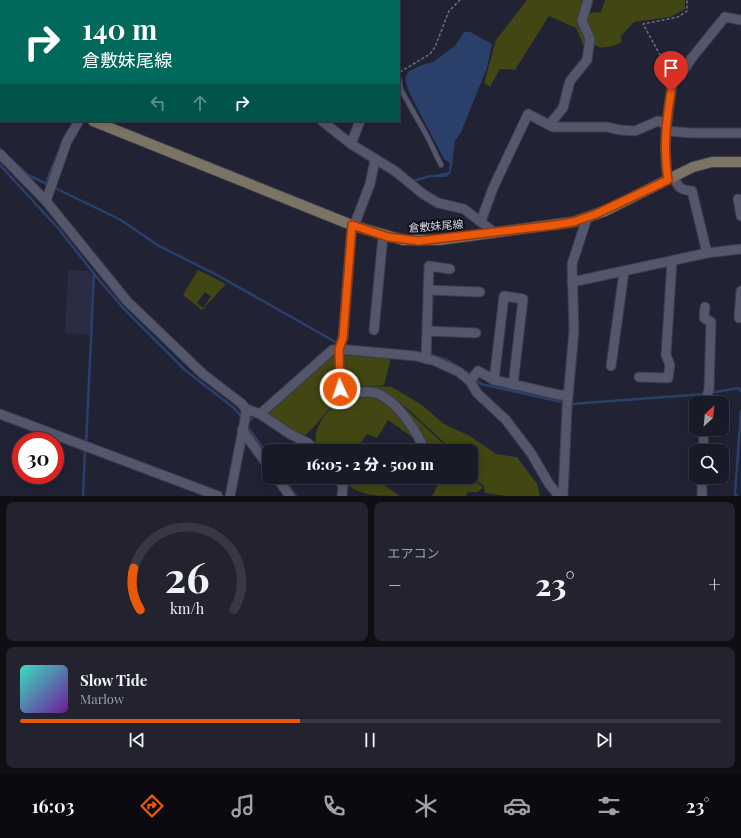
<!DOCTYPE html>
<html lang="ja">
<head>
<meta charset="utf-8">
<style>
	:root { --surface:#191a27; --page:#22232f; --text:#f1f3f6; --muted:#9fa1a7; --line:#373844; --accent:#ea580c }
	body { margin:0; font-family:"Playfair Display","Noto Sans JP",serif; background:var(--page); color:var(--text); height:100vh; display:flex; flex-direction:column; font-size:15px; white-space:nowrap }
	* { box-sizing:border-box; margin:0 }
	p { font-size:13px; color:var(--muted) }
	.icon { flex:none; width:22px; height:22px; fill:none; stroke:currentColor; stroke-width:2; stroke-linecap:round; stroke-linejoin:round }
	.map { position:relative; height:496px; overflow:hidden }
	.panel { display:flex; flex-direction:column; gap:6px; padding:6px; background:#0e0e15; flex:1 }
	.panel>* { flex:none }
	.banner { position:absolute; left:0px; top:0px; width:400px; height:122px; box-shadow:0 2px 10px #0003,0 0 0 1px var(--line); background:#00695c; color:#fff; overflow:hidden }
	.needle { width:26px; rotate:27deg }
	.fabs { position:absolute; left:689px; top:396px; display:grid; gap:8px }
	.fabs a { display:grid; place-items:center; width:40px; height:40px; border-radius:8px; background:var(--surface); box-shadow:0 2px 10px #0003,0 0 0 1px var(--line); font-size:20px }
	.speed { position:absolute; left:12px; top:432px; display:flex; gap:8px; font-size:20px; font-weight:700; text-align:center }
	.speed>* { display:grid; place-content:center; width:52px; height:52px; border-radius:50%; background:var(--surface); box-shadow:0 2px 10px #0003,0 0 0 1px var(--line); line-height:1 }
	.speed .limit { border:6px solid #d22; background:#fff; color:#111 }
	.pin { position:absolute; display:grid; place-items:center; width:34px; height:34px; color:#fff; margin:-41px -17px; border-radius:50% 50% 50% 0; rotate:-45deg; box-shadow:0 0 4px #0007 }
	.pin .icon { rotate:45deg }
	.me { position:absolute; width:44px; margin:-22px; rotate:357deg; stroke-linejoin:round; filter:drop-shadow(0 0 3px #0008) }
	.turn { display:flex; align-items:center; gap:14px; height:84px; padding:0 16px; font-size:18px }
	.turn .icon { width:52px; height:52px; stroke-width:2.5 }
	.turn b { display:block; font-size:28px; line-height:34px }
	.lanes { display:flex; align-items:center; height:38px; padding:0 16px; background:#0003; justify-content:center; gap:20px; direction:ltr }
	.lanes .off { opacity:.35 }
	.big { font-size:30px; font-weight:800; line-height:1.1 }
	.panel .tile { flex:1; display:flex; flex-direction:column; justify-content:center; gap:6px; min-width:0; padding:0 14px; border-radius:8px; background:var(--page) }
	.panel .dial { align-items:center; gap:0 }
	.dial svg { height:104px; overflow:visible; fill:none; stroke:var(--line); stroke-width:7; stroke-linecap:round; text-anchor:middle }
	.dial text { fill:var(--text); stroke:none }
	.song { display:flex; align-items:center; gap:12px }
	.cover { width:48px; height:48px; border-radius:6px; background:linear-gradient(135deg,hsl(170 70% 55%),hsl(280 70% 35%)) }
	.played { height:4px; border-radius:2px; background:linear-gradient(90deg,var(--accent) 40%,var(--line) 40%) }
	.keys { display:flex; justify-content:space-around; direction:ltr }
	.heat { display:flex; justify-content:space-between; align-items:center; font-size:22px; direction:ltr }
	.panel .tiles { flex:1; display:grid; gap:6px; grid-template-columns:1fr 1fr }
	.tile:last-child { grid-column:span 2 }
	.trip { position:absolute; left:262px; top:444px; width:216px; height:40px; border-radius:8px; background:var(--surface); box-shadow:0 2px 10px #0003,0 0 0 1px var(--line); font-weight:800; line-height:40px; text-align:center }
	.tab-bar { display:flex; height:64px; justify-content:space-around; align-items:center; background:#0a0a10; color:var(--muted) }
	.tab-bar .icon { width:28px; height:28px }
	.tab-bar .current { color:var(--accent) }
	.tab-bar b { font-size:18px; color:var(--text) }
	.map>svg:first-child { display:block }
	.built { fill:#2a2c43 }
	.green { fill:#414612; fill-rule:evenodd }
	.water { fill:#2a406b }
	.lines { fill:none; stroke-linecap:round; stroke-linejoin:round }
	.stream { stroke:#2a406b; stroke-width:2.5 }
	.service-casing { stroke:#3c3c4b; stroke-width:6 }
	.minor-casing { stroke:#3c3c4b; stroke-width:11 }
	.secondary-casing { stroke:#3c3c4b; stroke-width:12 }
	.path { stroke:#6d6e7e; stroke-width:1.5; stroke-dasharray:3 2; stroke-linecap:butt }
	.service { stroke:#54566b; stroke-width:4.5 }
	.minor { stroke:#54566b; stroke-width:9 }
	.secondary { stroke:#7b7465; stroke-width:10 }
	.route-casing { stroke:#983908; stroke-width:10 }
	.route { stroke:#ea580c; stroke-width:7 }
	.labels { text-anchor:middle; stroke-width:3.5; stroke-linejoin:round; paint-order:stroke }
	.street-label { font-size:11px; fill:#d6d7e4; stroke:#0c0c15 }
</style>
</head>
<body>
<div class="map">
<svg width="741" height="496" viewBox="0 0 741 496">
	<rect width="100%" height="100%" fill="#212234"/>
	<path class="built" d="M68,270L88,271L93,277L90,335L65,333Z"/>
	<g class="green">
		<path d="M527,0H582L580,21L588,44L584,47L576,28L549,16L515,70L500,69L490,87L484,83L496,40Z"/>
		<path d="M605,0H685V9L670,17L634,22L621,36L622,42C592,55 593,45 584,19L586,13L601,12Z"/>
		<path d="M198,270L226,284L202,310L183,295ZM205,292L211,296L203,308L197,303Z"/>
		<path d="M332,354H337L336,402C325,412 315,428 304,436L300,434L265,414Z"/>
		<path d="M345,354L391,358L384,385L347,388L343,384V355Z"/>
		<path d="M376,386L392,387L422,405L444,424L470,436L496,454L517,457L537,484L540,496H506L485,493L484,486L471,477V451H453L409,410L386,393L359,388Z"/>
		<path d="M383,394L407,410L451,451H434L425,445L420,429L400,406Z"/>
		<path d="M349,395C386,394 398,412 418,441L388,420L377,438L367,434L355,451H319C306,429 332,404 349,395Z"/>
		<path d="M338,477H372L400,496C374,496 357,496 338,477Z"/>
		<path d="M442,477H468L483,487L478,492H468L466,496H432Z"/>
	</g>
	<path class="water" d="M464,32H470L492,44L487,68L461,132L455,141L451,173L446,177H429V176L449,172L450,163L444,159L408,90L405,79L408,72L419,66L433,62L455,46Z"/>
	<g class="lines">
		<g class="stream">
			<path d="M315,121L320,124"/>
			<path d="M0,149L28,175L49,185"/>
			<path d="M362,156L370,161"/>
			<path d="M0,165L58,228L99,280L125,310L185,370L234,408L243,418"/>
			<path d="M413,181L431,176"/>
			<path d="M46,183L58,153"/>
			<path d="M53,187L121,220L159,246L217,275L339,344"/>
			<path d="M428,354L447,360L471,375"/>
			<path d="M475,378L481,384L571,404L705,394"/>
			<path d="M710,393L738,388L741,391"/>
			<path d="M248,422L256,414"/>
			<path d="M247,426L269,457"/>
			<path d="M86,444L94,275"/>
			<path d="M283,477L296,496"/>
			<path d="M83,496L85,451"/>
			<path d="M737,496L735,494L741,411"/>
		</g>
		<g class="service-casing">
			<path id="service" d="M399,79L401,90L427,136L441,165"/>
		</g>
		<g class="minor-casing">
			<g id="minor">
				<path d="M9,0L10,1"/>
				<path d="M106,0V1"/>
				<path d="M337,0L338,1"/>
				<path d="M0,64L1,63"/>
				<path d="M322,121L351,144L395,171L423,194L438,203L464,209L495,233"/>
				<path d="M549,125L563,108L570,81L587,60L590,39L582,21L588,0"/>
				<path d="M666,131L692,133H741"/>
				<path d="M351,144L360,121"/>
				<path d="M0,154L46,201L127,301L203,374L241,403L246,409L260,414L290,434L308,443L316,451"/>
				<path d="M674,177C678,188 681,190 692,191L707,253"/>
				<path d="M668,180C662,146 668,113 673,79L680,76L691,59L725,17L741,20"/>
				<path d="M738,199L741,216"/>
				<path d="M46,201L67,141L79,121"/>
				<path d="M481,221L493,188L528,114L553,127H607L620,130L635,131L658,121L666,124"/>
				<path d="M352,225L343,338L339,349L341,389L346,393C354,394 363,391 371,392C393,395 413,426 422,444"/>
				<path d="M354,226L370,184L375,160"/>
				<path d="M572,282L707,253L741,249"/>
				<path d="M428,290L480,292"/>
				<path d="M739,318L741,291"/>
				<path d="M374,330L383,236"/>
				<path d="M427,331L476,333"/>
				<path d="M426,359L429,266L450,269"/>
				<path d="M611,366L624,272"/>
				<path d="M639,377L668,378L670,365L666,355L672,261"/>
				<path d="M494,380L504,296L523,299L513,385"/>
				<path d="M470,381L478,371L494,380L560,395H568"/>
				<path d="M705,403L709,389L711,322L704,318L705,307"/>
				<path d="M0,414L218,496"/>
				<path d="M260,414L332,350L339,349L416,356L435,361L459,372L470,381L477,393L506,420L531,453L549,484L559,496"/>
				<path d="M242,430L269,467"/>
				<path d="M703,451L704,429"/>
				<path d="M276,477L290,496"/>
				<path d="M336,477L343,485L342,496"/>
				<path d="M230,496L245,419L246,409"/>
				<path d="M563,496L567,408L574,331L572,264L587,218"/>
				<path d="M702,496V477"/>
			</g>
		</g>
		<g class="secondary-casing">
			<g id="secondary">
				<path d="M0,89H1"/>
				<path d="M93,121L354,226L403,240H439L573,222L605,211L693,167L712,162H741"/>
			</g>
		</g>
		<g class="path">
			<path d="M400,72L430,54L435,47L449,11L460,0"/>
			<path d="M670,73L643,24L678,17L687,11V0"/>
		</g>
		<use href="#service" class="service"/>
		<use href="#minor" class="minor"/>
		<use href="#secondary" class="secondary"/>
	</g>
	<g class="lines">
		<g class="route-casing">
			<path id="route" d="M340,389L339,349L343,338L352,225L388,237L419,241L555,225L573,222L596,214L668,180C663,150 666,122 671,92"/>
		</g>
		<use href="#route" class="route"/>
	</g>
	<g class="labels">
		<g class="street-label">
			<text transform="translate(436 226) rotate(-4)" y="4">倉敷妹尾線</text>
		</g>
	</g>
</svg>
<div class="fabs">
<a><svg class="needle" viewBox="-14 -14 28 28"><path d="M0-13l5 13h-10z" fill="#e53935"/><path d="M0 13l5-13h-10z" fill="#9fa1a7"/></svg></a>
<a><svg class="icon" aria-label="search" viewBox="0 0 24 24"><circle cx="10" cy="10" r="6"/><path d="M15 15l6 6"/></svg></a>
</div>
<div class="speed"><div class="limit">30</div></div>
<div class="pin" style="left:671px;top:92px;background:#d93025"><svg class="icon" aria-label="arrive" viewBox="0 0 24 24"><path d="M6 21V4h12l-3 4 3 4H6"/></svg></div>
<svg class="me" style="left:340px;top:389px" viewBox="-20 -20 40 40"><circle r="17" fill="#ea580c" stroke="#fff" stroke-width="3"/><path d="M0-11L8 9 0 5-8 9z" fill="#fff"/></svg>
<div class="trip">16:05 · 2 分 · 500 m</div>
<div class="banner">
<div class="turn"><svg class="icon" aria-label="right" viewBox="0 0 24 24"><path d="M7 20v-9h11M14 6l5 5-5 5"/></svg><div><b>140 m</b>倉敷妹尾線</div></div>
<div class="lanes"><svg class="icon off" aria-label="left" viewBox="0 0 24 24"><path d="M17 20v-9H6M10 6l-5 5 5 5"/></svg><svg class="icon off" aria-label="ahead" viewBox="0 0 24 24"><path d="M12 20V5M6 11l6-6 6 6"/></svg><svg class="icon" aria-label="right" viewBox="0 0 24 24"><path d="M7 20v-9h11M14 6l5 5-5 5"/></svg></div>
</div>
</div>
<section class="panel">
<div class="tiles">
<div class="tile dial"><svg viewBox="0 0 100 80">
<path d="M14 69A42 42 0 1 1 86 69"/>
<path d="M14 69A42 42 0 0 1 9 37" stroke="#ea580c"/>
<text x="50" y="56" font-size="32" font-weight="700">26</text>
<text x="50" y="72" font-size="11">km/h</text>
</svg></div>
<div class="tile"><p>エアコン</p>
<div class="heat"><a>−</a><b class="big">23°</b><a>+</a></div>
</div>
<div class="tile">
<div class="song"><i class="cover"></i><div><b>Slow Tide</b><p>Marlow</p></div></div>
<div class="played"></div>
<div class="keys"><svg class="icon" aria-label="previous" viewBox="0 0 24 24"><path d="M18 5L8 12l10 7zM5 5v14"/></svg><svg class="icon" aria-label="pause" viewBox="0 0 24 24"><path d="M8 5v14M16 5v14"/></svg><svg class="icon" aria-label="next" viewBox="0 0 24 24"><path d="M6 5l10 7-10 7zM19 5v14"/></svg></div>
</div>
</div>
</section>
<nav class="tab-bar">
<b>16:03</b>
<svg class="icon current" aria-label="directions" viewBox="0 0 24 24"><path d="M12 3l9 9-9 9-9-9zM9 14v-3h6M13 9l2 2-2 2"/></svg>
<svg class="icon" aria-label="music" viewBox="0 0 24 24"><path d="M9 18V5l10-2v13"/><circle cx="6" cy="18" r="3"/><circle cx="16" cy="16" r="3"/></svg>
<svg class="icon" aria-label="phone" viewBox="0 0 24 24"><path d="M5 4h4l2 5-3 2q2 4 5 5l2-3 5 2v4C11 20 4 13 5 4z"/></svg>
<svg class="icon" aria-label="climate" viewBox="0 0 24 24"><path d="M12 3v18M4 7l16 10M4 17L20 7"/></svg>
<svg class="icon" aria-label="car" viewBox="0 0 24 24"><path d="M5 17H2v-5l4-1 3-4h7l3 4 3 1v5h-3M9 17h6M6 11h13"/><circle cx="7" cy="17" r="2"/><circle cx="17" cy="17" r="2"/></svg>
<svg class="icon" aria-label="filters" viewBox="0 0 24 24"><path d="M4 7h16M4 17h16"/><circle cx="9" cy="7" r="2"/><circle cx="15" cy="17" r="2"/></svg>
<b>23°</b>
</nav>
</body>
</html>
